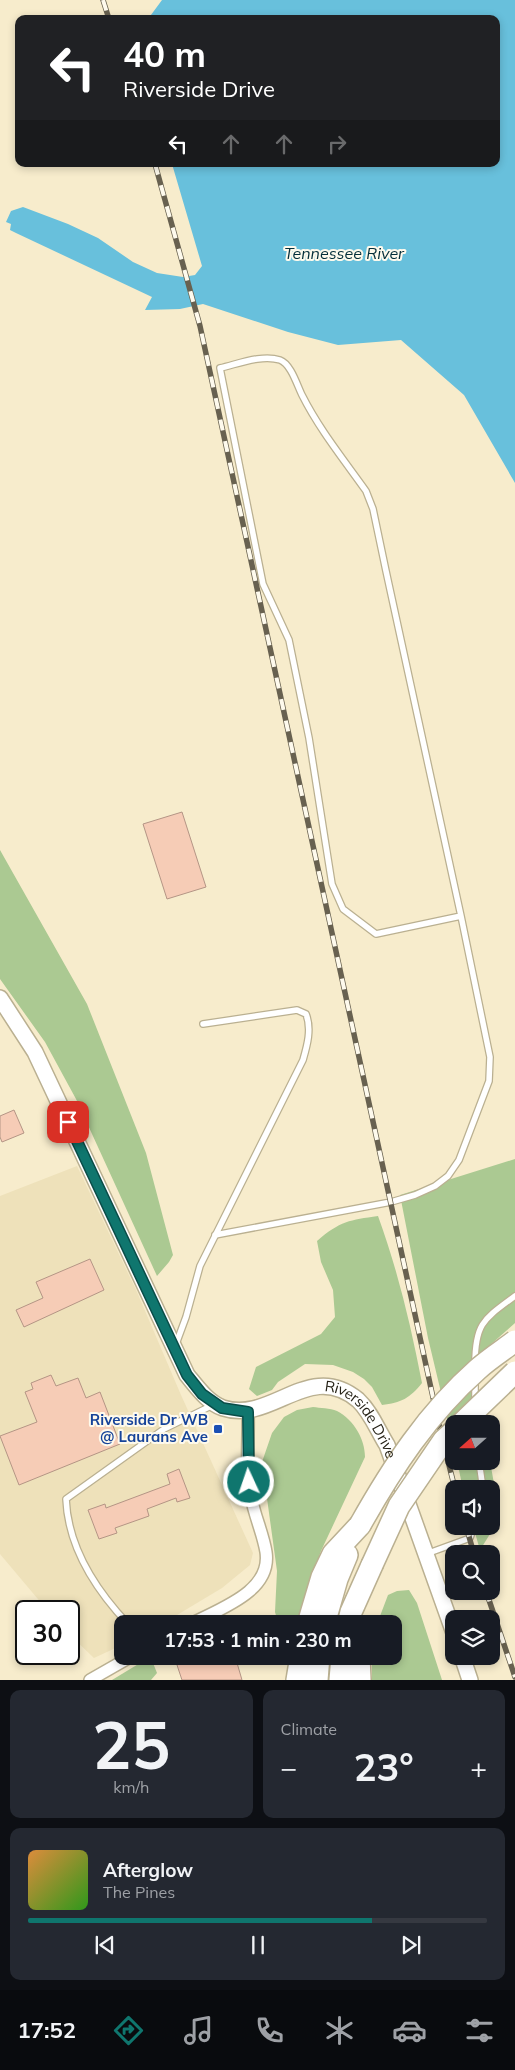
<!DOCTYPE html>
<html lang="en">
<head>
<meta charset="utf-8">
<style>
	:root { --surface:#171b24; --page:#242831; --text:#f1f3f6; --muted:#9ea1a6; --line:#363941; --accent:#0f766e }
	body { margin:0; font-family:Mulish,sans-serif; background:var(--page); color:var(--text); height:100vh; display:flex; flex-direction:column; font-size:19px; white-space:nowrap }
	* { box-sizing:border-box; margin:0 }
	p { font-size:16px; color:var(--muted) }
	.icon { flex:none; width:28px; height:28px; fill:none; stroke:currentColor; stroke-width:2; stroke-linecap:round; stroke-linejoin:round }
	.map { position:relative; height:1680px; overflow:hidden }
	.sheet { display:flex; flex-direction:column; gap:10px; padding:10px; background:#0d0f14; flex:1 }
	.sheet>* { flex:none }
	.top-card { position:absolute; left:15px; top:15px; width:485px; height:152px; border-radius:10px; box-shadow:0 2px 8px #0003; background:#202124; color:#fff; overflow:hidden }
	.needle { width:32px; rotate:249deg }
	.tools { position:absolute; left:445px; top:1415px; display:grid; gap:10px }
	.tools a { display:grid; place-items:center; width:55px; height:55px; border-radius:10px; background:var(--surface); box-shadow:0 2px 8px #0003; font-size:25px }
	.speed { position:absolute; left:15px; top:1600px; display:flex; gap:10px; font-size:25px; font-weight:700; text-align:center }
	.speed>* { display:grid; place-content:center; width:65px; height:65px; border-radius:50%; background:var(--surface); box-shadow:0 2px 8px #0003; line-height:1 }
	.speed .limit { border:2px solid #111; border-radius:8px; background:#fff; color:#111 }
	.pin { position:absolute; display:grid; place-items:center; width:42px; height:42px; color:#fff; margin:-21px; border-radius:10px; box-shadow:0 2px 8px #0006 }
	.me { position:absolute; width:55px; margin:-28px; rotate:357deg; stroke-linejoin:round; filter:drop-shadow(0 0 4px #0008) }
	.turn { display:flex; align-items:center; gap:18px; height:105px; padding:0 25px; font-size:22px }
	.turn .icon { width:65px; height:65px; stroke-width:2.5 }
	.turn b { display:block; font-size:35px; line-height:42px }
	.lanes { display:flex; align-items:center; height:48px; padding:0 25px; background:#0003; justify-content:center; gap:25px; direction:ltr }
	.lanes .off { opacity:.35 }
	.big { font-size:38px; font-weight:700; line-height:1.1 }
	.sheet .tile { flex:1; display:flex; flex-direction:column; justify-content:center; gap:8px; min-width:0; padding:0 18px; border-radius:10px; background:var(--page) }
	.sheet .dial { align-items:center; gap:0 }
	.dial b { font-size:65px; line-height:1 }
	.song { display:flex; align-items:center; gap:15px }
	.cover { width:60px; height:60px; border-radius:8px; background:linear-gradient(135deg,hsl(30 70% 55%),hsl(110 70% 35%)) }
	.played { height:5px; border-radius:2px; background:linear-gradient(90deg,var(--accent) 75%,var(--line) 75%) }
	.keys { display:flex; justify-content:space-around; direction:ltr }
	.heat { display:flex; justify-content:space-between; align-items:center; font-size:28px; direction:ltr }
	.sheet .tiles { flex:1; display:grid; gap:10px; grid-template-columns:1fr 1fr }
	.tile:last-child { grid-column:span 2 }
	.trip { position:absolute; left:114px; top:1615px; width:288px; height:50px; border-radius:10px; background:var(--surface); box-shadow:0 2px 8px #0003; font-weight:700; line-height:50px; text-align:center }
	.tab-bar { display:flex; height:80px; justify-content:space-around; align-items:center; background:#090b0e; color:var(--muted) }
	.tab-bar .icon { width:35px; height:35px }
	.tab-bar .active { color:var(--accent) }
	.tab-bar b { font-size:22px; color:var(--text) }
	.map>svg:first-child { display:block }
	.built { fill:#eee1ba }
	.green { fill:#abc992 }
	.water { fill:#68c0dc }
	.building { fill:#f6ccb6; stroke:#b49585 }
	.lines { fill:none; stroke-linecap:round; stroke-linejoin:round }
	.service-casing { stroke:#bab091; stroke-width:8 }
	.minor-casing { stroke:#bab091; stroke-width:14 }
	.tertiary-casing { stroke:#bab091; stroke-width:18 }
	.motorway-casing { stroke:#bab091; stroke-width:24 }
	.service { stroke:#fff; stroke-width:5.5 }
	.minor { stroke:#fff; stroke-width:11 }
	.tertiary { stroke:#fff; stroke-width:15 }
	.motorway { stroke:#fff; stroke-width:21 }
	.rail-casing { stroke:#686150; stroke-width:5.5 }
	.rail { stroke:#fefaed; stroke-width:4; stroke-dasharray:11; stroke-linecap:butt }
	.motorway-bridge-casing { stroke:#bab091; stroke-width:24; stroke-linecap:butt }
	.motorway-bridge { stroke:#fff; stroke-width:21 }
	.route-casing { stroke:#0a4d48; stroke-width:12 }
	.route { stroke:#0f766e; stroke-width:9 }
	.transit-dot { fill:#1a4fb4; stroke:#fefaed; stroke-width:2 }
	.labels { text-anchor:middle; stroke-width:4; stroke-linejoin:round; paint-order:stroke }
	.transit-label { font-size:15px; font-weight:bold; fill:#164399; stroke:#fefaed; text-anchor:end }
	.street-label { font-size:15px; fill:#262217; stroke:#fefaed }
	.water-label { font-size:16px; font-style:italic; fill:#032e3a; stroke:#fefaed }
</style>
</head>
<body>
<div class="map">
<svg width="515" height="1680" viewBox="0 0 515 1680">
	<rect width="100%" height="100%" fill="#f7eccc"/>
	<path class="built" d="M77,1166L137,1292L181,1395L253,1553L250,1565L222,1588L162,1624H122V1645L94,1658L69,1634V1611H48L0,1554V1196Z"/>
	<g class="green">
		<path d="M0,850L87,1004L146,1153L173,1255L169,1262L157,1276L76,1099L45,1042L0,979Z"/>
		<path d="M515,1159V1323L472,1361L484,1424H454V1447L428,1338L400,1195Z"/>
		<path d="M378,1216C398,1271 411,1326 422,1383C410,1398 401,1403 382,1405L372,1387L364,1379L353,1372L333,1365L305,1364L278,1382L272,1390L257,1396L249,1389L256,1367L321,1334L335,1317L333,1290L321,1262L317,1241C340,1221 350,1220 378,1216Z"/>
		<path d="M313,1407C320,1408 330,1408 337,1411C354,1420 365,1439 365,1457L321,1551L301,1607L299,1618L286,1621L277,1619L275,1612L277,1571L262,1462L272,1433L284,1417L297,1410Z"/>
		<path d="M457,1461H490L500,1518L480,1550L473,1526H491V1489H463Z"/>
		<path d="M409,1590L417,1603L442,1680H372V1656H392V1624H377L388,1595L397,1591Z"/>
		<path d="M145,1660L153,1663L157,1673L151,1680H112Z"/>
	</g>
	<path class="water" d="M162,0H515V483L464,395L401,340L338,345L288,332L203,304L180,309L145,310L152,297L16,233L10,230L11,224L6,222L11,211L23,207L68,224L98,238L133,262L157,273L183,277L195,275L202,266L172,164H496V19H148Z"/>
	<g class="building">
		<path d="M182,812L206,887L167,899L143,824Z"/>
		<path d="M14,1110L24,1133L2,1142L0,1137V1116Z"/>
		<path d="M90,1259L104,1290L24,1327L16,1310L43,1298L36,1282Z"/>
		<path d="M51,1375L56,1386L78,1378L86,1398L100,1392L120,1444L19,1485L0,1436L37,1422L25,1392L33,1389L31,1383Z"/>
		<path d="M179,1469L190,1498L177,1502L176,1498L147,1509L149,1516L115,1528L117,1533L99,1539L88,1510L105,1504L106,1508L170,1484L167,1474Z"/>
		<path d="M204,1656H235L242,1680H182L177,1665Z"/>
	</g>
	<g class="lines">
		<g class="service-casing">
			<g id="service">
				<path d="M215,1235L391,1202L415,1195L435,1186L448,1176L459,1160L489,1081L490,1057L461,916L386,571L373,509L366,491C344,460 319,429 302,395C297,385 291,364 280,360C262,354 238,364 220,368L263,584L289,640L309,738L332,884L343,909L376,934L461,916"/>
				<path d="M176,1344L186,1317L200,1266L303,1060C307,1046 312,1029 306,1014L297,1010L203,1024"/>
				<path d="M475,1364C475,1323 484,1319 515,1296"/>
				<path d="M475,1402V1381"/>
				<path d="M479,1461L483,1489"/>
				<path d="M426,1554L470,1538L474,1526"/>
				<path d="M128,1624C95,1589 68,1547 66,1499L164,1429L213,1405"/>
			</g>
		</g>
		<g class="minor-casing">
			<g id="minor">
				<path d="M191,1624C219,1609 272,1592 266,1552C263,1533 254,1515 251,1496C245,1469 249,1440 248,1412"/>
				<path d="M90,1680L132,1656"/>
			</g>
		</g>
		<g class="tertiary-casing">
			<g id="tertiary">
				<path id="s1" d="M0,998L35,1052L187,1375C197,1387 208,1403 223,1408C272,1424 309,1359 358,1400C371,1412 378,1431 387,1445L454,1633"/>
				<path d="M462,1656L470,1680"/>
			</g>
		</g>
		<g class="motorway-casing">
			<g id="motorway">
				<path d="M308,1624L322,1577L333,1554L360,1525"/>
				<path d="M324,1624L337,1579L347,1555"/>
				<path d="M348,1624L351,1612L372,1565"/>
				<path d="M359,1656L360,1680"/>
				<path d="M297,1680L301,1656"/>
				<path d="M317,1680L319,1656"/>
				<path d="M340,1680L342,1656"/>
			</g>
		</g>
		<use href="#service" class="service"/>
		<use href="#minor" class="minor"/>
		<use href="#tertiary" class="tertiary"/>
		<use href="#motorway" class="motorway"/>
		<g class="rail-casing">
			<g id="rail">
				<path d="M103,0L109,19"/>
				<path d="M155,164L200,326L439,1425L455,1489"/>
				<path d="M466,1526L474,1554"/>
				<path d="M486,1591L515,1677"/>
			</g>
		</g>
		<use href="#rail" class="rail"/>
		<g class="motorway-bridge-casing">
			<g id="motorway-bridge">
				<path d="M461,1424L515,1372"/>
				<path d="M360,1525C392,1468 428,1413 478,1369C489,1359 503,1350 515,1341"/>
				<path d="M372,1565L399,1506L444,1440L454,1431"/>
			</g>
		</g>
		<use href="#motorway-bridge" class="motorway-bridge"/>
	</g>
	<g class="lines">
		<g class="route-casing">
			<path id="route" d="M68,1122L187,1375L202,1394L222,1408L248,1412L249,1482"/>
		</g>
		<use href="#route" class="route"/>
	</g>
	<rect class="transit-dot" x="213" y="1424" width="10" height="10" rx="2.5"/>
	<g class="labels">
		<g class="transit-label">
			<text x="208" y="1425">Riverside Dr WB<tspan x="208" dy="17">@ Laurans Ave</tspan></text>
		</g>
		<g class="street-label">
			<text dy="5" stroke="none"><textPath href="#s1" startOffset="629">Riverside Drive</textPath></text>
		</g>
		<g class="water-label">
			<text x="344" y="259">Tennessee River</text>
		</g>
	</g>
</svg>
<div class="tools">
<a><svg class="needle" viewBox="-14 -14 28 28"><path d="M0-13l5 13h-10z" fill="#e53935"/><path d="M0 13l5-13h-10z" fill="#9ea1a6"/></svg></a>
<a><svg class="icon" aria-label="sound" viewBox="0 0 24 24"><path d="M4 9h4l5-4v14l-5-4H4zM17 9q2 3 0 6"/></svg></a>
<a><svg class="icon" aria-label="search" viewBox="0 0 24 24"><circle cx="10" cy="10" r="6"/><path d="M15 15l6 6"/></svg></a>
<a><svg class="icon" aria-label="layers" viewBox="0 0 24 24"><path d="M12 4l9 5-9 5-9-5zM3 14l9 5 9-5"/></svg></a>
</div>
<div class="speed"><div class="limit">30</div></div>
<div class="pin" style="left:68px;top:1122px;background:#d93025"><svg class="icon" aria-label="arrive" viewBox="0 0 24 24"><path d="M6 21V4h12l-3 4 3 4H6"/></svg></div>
<svg class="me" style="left:249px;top:1482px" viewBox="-20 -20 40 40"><circle r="17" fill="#0f766e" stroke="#fff" stroke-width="3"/><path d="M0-11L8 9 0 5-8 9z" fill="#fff"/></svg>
<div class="trip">17:53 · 1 min · 230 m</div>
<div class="top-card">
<div class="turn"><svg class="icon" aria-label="left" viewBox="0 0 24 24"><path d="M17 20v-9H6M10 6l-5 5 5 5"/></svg><div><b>40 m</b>Riverside Drive</div></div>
<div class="lanes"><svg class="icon" aria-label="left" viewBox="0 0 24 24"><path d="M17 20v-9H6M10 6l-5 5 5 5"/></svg><svg class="icon off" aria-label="ahead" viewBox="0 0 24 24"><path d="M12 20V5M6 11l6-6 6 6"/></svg><svg class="icon off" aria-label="ahead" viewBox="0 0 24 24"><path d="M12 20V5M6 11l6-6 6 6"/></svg><svg class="icon off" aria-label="right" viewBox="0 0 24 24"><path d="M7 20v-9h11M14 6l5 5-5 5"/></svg></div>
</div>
</div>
<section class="sheet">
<div class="tiles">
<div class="tile dial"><b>25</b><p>km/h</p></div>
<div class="tile"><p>Climate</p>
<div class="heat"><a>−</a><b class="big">23°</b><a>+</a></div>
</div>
<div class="tile">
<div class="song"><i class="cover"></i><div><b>Afterglow</b><p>The Pines</p></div></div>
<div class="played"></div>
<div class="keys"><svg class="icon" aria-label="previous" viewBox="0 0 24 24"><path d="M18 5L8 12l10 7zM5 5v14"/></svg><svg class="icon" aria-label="pause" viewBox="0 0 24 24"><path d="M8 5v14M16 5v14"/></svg><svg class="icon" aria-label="next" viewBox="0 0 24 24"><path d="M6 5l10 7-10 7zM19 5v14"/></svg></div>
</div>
</div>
</section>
<nav class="tab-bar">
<b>17:52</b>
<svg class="icon active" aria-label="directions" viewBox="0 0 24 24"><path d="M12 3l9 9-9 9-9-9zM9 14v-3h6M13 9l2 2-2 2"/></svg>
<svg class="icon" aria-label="music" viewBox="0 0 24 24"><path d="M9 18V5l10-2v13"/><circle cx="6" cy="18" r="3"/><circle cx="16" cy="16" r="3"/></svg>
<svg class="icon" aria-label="phone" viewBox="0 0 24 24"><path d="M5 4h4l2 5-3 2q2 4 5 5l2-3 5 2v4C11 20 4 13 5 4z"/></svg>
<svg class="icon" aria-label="climate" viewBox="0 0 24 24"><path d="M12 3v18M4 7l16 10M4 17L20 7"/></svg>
<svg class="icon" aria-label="car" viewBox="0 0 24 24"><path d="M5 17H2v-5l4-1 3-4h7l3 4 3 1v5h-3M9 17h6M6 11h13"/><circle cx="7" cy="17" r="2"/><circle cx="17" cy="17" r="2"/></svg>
<svg class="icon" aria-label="filters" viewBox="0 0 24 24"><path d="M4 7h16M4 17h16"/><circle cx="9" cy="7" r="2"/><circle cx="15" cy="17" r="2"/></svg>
</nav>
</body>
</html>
